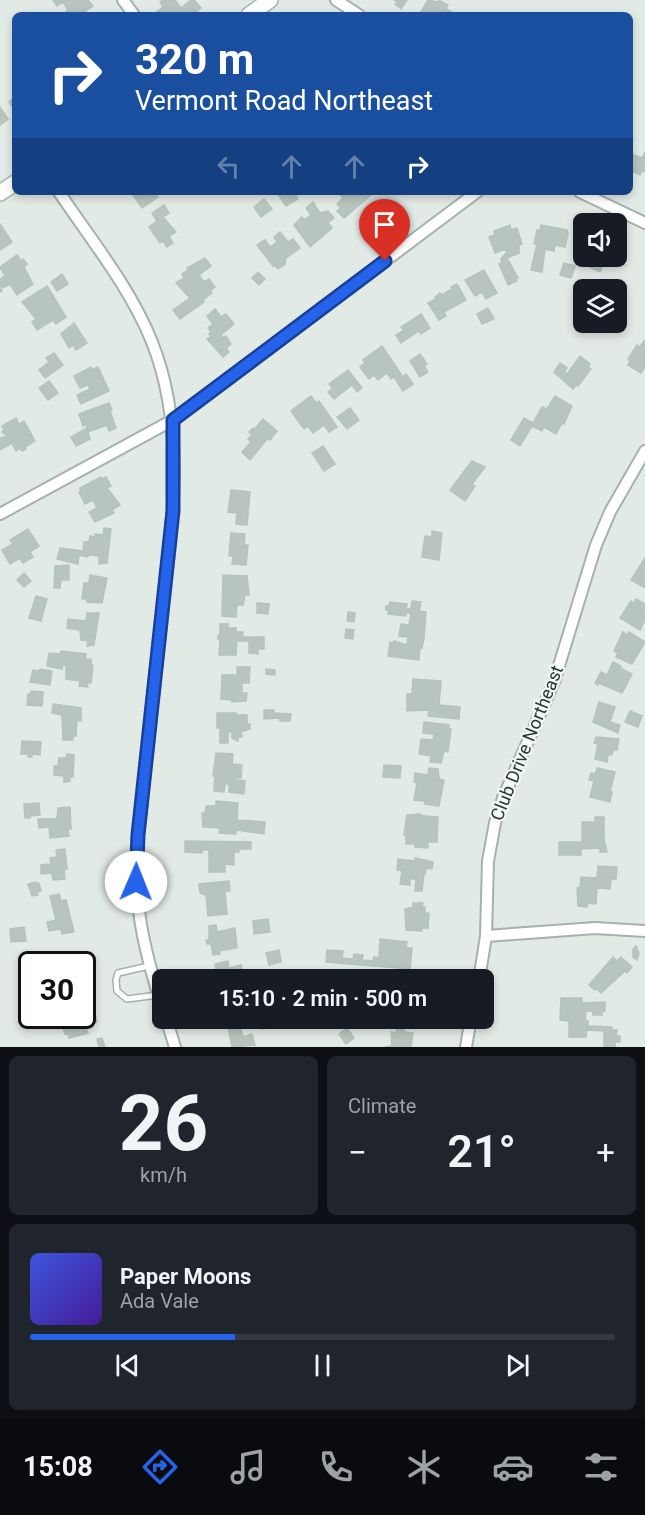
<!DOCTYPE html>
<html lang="en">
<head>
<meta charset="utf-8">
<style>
	:root { --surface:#171b24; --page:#20242c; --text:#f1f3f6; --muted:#9ea1a6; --line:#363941; --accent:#2563eb }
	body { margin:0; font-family:Roboto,sans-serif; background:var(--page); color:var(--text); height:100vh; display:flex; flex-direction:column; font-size:22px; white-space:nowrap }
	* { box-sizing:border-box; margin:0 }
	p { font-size:20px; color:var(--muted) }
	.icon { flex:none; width:33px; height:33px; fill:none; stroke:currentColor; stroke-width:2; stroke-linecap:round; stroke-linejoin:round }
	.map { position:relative; height:1047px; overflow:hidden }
	.details { display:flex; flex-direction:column; gap:9px; padding:9px; background:#0d0f14; flex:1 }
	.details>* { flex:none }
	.hud { position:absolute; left:12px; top:12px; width:621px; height:183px; border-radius:9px; box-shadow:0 3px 9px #0003; background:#1a4fa0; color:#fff; overflow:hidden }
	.tools { position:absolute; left:573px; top:213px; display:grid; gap:12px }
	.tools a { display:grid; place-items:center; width:54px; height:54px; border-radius:9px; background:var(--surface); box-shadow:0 3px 9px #0003; font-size:30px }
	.speed { position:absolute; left:18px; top:951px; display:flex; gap:12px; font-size:30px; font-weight:700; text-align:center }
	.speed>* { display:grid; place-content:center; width:78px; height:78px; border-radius:50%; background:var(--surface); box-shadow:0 3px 9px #0003; line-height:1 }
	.speed .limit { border:3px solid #111; border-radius:9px; background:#fff; color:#111 }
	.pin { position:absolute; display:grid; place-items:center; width:51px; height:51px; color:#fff; margin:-62px -26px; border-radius:50% 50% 50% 0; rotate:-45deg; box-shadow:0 0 6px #0007 }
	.pin .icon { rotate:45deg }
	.me { position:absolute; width:66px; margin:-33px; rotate:1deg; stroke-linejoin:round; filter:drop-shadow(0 0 4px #0008) }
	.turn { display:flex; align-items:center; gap:21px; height:126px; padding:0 24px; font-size:27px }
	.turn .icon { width:78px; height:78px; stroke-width:2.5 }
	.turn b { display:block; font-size:42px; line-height:51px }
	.lanes { display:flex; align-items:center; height:57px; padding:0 24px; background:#0003; justify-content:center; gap:30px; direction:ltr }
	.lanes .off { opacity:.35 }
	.big { font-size:45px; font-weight:600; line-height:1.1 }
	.details .widget { flex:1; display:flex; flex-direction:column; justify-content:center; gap:9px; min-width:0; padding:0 21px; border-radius:9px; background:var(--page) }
	.details .dial { align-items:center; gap:0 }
	.dial b { font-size:78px; line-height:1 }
	.song { display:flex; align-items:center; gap:18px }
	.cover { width:72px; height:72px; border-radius:9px; background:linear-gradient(135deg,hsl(230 70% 55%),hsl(260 70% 35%)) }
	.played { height:6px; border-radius:3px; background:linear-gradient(90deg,var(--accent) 35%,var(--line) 35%) }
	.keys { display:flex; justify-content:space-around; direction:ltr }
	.heat { display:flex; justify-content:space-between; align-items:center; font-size:33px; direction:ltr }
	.details .tiles { flex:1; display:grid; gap:9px; grid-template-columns:1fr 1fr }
	.widget:last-child { grid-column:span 2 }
	.trip { position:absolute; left:152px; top:969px; width:342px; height:60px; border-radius:9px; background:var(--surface); box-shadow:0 3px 9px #0003; font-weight:600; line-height:60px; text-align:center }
	.menu { display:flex; height:96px; justify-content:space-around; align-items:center; background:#090b0e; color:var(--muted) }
	.menu .icon { width:42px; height:42px }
	.menu .on { color:var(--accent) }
	.menu b { font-size:27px; color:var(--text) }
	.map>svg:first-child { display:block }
	.building { fill:#b8c5bf; stroke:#b5c3bd; stroke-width:1.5 }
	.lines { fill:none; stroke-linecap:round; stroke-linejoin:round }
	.lane-casing { stroke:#a5b1ad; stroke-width:8 }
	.street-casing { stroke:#a5b1ad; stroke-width:14 }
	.secondary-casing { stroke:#a2b5ad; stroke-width:18 }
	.lane { stroke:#fff; stroke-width:5 }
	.street { stroke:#fff; stroke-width:10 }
	.secondary { stroke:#fff; stroke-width:15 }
	.route-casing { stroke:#184099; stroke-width:15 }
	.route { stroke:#2563eb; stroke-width:10 }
	.labels { text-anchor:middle; stroke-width:4.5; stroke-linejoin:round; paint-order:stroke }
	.street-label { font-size:18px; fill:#243933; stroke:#f2f7f5 }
</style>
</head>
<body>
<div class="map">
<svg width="645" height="1047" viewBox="0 0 645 1047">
	<rect width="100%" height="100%" fill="#e2eae6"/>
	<g class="building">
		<path d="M53,0H88L93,6L85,11L88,15H62L68,10L63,2L57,6Z"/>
		<path d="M163,0H175L181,8L191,0H194L201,8L192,15H156L155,13L163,7L160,2Z"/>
		<path d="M394,0H407L401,9L395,4L397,2Z"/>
		<path d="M428,0L437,2L439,0L448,5L446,9L454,13L453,15H419Z"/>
		<path d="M15,97V111L9,102Z"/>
		<path d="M0,107L8,119L0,125Z"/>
		<path d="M645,152V172L642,171L640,175L630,170V155L633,157L634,155L642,158Z"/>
		<path d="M131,192H154L158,197L142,208Z"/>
		<path d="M300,192L296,195L298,199L286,206L277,193Z"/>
		<path d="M338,192H368L371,195L344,218L337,211L341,208L337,204L343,198Z"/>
		<path d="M264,199L272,209L261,217L254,207Z"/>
		<path d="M313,202L320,213L328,211L334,218L328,223L332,228L310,247L294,225L302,217L304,220L311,215L306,208Z"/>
		<path d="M164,205L169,213L163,217L176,232L169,236L173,243L167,247L163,241L160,243L149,227L157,221L152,213Z"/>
		<path d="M0,224L12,242L0,250Z"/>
		<path d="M510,225L511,230L517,228L522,244L519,245V253L507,258L518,278L516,279L517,281L508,285L499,264L502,263L501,259L507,252L506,249L495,253L489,237L495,235L494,231Z"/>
		<path d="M541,225L567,230L568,233L565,247L555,245L554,251L545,249L542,272L531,270L537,244H534L537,230H540Z"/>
		<path d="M280,232L288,242L293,239L300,248L286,258L285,264L278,269L275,265L273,266L257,245L265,240L270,247L277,242L274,237Z"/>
		<path d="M582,238L584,239V256H607L600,272L583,264L584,260L574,255Z"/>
		<path d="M17,255L21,261L23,259L27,264L24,267L33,284L17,295L10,284L3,288L2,286L0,287L2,291L0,292V279L5,276L0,267Z"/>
		<path d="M205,258L211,266L199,275L204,282L209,279L215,287L210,291L212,293L203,300L204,302L180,319L173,310L190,298L176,283L184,278L182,274L188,270L187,268Z"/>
		<path d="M564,263L575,266L571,278L560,275Z"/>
		<path d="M484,270L497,293L486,299L482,292L475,296L465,280Z"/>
		<path d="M258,272L265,279L259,285L252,278Z"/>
		<path d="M62,274L68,284L57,291L51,282Z"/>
		<path d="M457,284L466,300L444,312L446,316L439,320L428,303L436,299L435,297L440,293L442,295L452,289L451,287Z"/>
		<path d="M47,286L66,317L56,324L53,320L37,330L32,322L36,319L22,302Z"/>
		<path d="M488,308L494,319L482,324L477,314Z"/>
		<path d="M215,309L221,317L226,314L234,324L221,335L223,338L226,336L231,344L226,348L229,352L223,357L207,339L211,337L209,334L211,332L208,328L213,324L207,316Z"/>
		<path d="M421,314L430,328L421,334L419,331L401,343L396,335L404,330L401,327Z"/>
		<path d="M74,323L87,343L76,350L73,345L69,348L61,334Z"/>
		<path d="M644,341L645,367L641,373L628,365L630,361L628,359L637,345L640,347Z"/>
		<path d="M382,346L403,377L406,374L413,384L403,391L394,377L391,379L387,373L378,380L374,375L369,379L360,367L365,363L363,360Z"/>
		<path d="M54,353L63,365L45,378L39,370L49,362L46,358Z"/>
		<path d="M420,354L427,364L424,366L428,372L420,377L410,361Z"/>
		<path d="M580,356L590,364L588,367L591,369L578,386L576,385L573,389L554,372L560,363L567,368L564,372L567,374Z"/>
		<path d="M91,367L92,370L98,367L109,391L81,404L77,395L90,389L88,385L80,388L74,376Z"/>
		<path d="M348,370L362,388L357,392L352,385L334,399L328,392L333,388L329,384Z"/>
		<path d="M49,381L58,393L48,400L39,388Z"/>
		<path d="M311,396L316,403L319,401L337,427L329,432L324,425L313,433L308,426L304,429L291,411Z"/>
		<path d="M555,396L572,406L564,424L562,423L556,434L544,427L542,431L532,426L520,446L511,440L524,418L533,423L542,407L547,409Z"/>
		<path d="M109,403L112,410L110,411L116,428L109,431L107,425L88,432L90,439L76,446L71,437L87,428L86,424L83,426L79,414Z"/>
		<path d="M350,408L359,420L347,429L337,417Z"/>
		<path d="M16,418L19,424L24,421L35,441L25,447L26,449L22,451L20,448L16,451L12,443L0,450V438L7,436L2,432L4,430L2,426Z"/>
		<path d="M263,419L277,431L270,440L268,438L250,460L242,452L251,442L248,439L252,435L249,432L253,428L254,430Z"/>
		<path d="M323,446L335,464L324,471L312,453Z"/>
		<path d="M472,461L485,467L472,484L475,486L465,501L450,490Z"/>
		<path d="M101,477L102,479L106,477L111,486L107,488L120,505L112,510L114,513L95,522L89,512L97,508L93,500L85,504L79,492L81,491L80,488Z"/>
		<path d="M231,490L250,492L247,525L236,524L237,513L228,512Z"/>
		<path d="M104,528L111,529L107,563L99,564V556L89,555L88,557L79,555L78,564L57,559L60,548L83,551L84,542H89L90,536L95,537V534L103,535Z"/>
		<path d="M28,529L39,546L30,552L33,557L23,563L20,558L10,564L2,550L13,544L10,540Z"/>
		<path d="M432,531L442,533L439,560L422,557L425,536L432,537Z"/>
		<path d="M231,533L245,534L244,545H248L246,565L232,564L233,556H229Z"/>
		<path d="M645,558V588L631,580Z"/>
		<path d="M69,565V580H61L60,588H54L55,566Z"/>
		<path d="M24,573L31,581L24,587L17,580Z"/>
		<path d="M90,575L107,578L102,603L87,602L86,599H82L84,583H89Z"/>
		<path d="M223,575L247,576L249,595H245L243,605H237L236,617L222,616Z"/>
		<path d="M36,596L47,599L41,621L29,618Z"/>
		<path d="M636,599L645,604V620L640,630L620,618L631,601L634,603Z"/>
		<path d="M412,601L421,602L419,611L426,612L424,639L422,648H420L419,660L388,656L390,642L393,643L394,641L407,645L408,637L399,636L401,624L409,625L411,613H406V616L388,614L389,611L386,610V606H389L390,602L407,604L406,609H411Z"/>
		<path d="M257,603L269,604L268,614L257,613Z"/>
		<path d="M348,612L355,613L354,622L347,621Z"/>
		<path d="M87,613H99L94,645L87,646L88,641L81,640L80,630L67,628L68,619L86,621Z"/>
		<path d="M220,624H228V628H236V632H243V637H264V649H258V654L249,653V641H237L236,655H219L220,639H218V635H220Z"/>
		<path d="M346,629L354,630L353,639L345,638Z"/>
		<path d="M623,632L627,635L629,632L645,642L632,664L616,657L618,653L614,651Z"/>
		<path d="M61,651L86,654V660L91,659V665H93L91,683H87L88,687L79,686L80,681L66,679V665H63L62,669L47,666L49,653L60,654Z"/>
		<path d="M613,662L621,666L620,668L632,674L622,693L599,683L598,685L595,683L601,672L607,675Z"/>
		<path d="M237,667H250L249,683H242V693H247L246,701L232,702V700L221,699L222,675H237Z"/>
		<path d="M40,669L52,671L50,685L30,682L33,670L39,671Z"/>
		<path d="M266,669L275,670V675L266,674Z"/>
		<path d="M413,679L441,681L439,705L460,707L459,719L428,716L429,710L407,711V694H412Z"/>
		<path d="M31,691L43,692L42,706L27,705L28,694L30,695Z"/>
		<path d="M599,702L615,707L610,722L620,725L618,733L593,722Z"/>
		<path d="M53,704L81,708V721L77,720L76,736H73V740H63L62,715L52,713Z"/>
		<path d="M264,710H274V713L291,714L290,721H280V718L264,719Z"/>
		<path d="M630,711L642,716L638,727L625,722Z"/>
		<path d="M217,713H236V715H247V724H250V729L241,732L242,737H238V741L232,738V732H228V743H220V728H217Z"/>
		<path d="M424,722L449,725V729H451L448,752L444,751L441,763L430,762L431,756L419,754L421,739L433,740L434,734L423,733Z"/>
		<path d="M596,737L619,739L617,750H613L612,755H608L607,762L595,759L598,744L594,743Z"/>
		<path d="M22,741L41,742L40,755L32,754V757H28V754H21Z"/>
		<path d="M216,753L233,754L232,764L242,765L241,778H236V780L245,781L244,794L229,792V784H225L224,792L214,791L215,776H213Z"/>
		<path d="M67,754L74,755L73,777H70V781L64,782V776L54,775V766H58L59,758H66Z"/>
		<path d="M384,765L401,766L400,778L383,777Z"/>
		<path d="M429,768L438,769L439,779L444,780L439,806L425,804V801L414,800L417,783L414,782L415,773L428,775Z"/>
		<path d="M597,768L615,772L610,792H612L610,802L590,797L594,781L589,780L591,773L595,774Z"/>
		<path d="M216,801L238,803L237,820L265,822L264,834L236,830V834L219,833L220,828L203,827L202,813H205L206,806H216Z"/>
		<path d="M39,803L40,815L30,816V818H25L24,804Z"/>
		<path d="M70,807L71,829H68L69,836L50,838L49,827L39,828L38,819H57L58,808Z"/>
		<path d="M420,814L423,816L438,817L437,842H428V848L415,847V844H406V835H404L407,815Z"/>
		<path d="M595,817H604V839L607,852H600V848L581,849V855H559V842H582V822H595Z"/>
		<path d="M185,841L251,842V849H239V852H234V865L225,864V872H209V850H202V853L185,852Z"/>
		<path d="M65,849L67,869H64L65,879L53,880L52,873L41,874V865L51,864L50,858L57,857L56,850Z"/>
		<path d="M415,858L433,862L432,869L426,868L425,874H424L422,891H415L416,879H410V885L400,884L402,871L397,870L398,859L415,861Z"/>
		<path d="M598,866L617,867L616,879H611L610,889L597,888L596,904L587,903V907L578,906L577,888H580L581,877L597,878Z"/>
		<path d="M229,881L230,891L225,892L227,914L208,916L206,895L200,893L199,884Z"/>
		<path d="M36,882L37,884L39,883L41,891L37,892L38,895L32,896L28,884Z"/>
		<path d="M59,894L61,901L66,900L74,932L62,934L61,929L49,931L47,922L56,920L50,896Z"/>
		<path d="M413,903H423L422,907H425V913H429L428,928H422V931L406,930L405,909L413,907Z"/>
		<path d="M268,919L270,932L254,934L253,921Z"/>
		<path d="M216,925L217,932L235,928L237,948L219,951L220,954L213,955L211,944H207L206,940H209V926Z"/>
		<path d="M24,927L26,941L11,942L10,929Z"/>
		<path d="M380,939L407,942L406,948H412L410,969L326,962L327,950L343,951L342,958L353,959L354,954L363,955L362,960L373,961L374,957L379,958Z"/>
		<path d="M636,946L639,953L637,960L633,957V949Z"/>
		<path d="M279,950L281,962L269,965L266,953Z"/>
		<path d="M79,956L81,964H52V963Z"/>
		<path d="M613,957L617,961L621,957L632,967L627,973L625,971L601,993L596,988L595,990L589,985Z"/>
		<path d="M228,961L229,968L241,965L243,973L234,976L235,980H218L215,964Z"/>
		<path d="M561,998H582V1003L605,1002V1011H602V1015H593V1011H586L585,1020L588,1021V1026L612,1027V1030H617L616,1036H620V1042H615V1047H604V1031L587,1030L586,1037H569V1021L560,1020Z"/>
		<path d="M88,1000L89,1004L92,1003L97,1022L85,1026L88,1033L69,1038L68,1033L65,1034L60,1020L82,1016V1002Z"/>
		<path d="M33,1016H50V1018L38,1023H35Z"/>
		<path d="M234,1018L235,1023L239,1022L243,1037L252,1034L255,1045L232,1047L227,1021Z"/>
		<path d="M259,1018H270L272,1026L262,1029Z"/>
		<path d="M347,1028L354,1038L346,1044L339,1034Z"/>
		<path d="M397,1028H404L405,1032L413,1033L411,1047H385L392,1046L391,1032L396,1033Z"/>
		<path d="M102,1038L105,1047H99L97,1039Z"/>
	</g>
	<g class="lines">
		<g class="lane-casing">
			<path id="lane" d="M149,966L118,973L116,980L117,991L127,999L158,995"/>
		</g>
		<g class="street-casing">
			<g id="street">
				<path d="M123,0L134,15"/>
				<path d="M336,0L359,15"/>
				<path d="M59,192C91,240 130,287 152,342C189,435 170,536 160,633C152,700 146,768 138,835C132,899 143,947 162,1006"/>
				<path d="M580,192L645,223"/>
				<path d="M0,514L173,420L477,192"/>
				<path d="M486,936L595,928L645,931"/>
				<path d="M479,980L486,936L488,861L495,823L503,798L554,682L596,545L610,512L645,451"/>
				<path d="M166,1018L175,1047"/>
				<path d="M466,1047L471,1018"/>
			</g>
		</g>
		<g class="secondary-casing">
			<g id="secondary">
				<path d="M249,15L270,0"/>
				<path d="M0,193L15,183"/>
			</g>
		</g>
		<use href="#lane" class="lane"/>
		<use href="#street" class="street"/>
		<use href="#secondary" class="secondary"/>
	</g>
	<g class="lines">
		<g class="route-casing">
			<path id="route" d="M136,882L138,835L173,511V420L385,261"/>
		</g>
		<use href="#route" class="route"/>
	</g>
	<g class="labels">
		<g class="street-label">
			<text transform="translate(527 743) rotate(-68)" y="6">Club Drive Northeast</text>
		</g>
	</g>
</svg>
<div class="tools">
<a><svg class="icon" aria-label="sound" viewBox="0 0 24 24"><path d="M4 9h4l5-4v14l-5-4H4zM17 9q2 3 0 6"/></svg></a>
<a><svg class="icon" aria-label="layers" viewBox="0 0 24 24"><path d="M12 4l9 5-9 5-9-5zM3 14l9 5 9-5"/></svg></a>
</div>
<div class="speed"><div class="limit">30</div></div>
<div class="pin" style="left:385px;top:261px;background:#d93025"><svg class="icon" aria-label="arrive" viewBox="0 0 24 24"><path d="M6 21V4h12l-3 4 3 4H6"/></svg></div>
<svg class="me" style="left:136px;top:882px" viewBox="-20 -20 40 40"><circle r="19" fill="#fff"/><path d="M0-13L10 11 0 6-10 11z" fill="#2563eb"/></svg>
<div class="trip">15:10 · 2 min · 500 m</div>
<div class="hud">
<div class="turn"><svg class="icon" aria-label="right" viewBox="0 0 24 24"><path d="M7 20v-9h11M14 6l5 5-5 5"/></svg><div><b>320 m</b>Vermont Road Northeast</div></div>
<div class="lanes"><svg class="icon off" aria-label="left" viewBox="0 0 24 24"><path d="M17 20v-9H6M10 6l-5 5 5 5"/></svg><svg class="icon off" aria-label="ahead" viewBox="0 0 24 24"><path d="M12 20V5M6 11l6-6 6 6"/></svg><svg class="icon off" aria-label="ahead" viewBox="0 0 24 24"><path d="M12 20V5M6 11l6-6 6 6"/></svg><svg class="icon" aria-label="right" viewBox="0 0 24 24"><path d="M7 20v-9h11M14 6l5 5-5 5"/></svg></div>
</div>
</div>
<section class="details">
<div class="tiles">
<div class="widget dial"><b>26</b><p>km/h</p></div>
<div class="widget"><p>Climate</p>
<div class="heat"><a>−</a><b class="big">21°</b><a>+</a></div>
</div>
<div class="widget">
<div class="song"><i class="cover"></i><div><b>Paper Moons</b><p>Ada Vale</p></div></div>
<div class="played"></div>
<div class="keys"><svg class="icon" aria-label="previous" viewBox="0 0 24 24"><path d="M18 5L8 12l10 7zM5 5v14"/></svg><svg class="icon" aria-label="pause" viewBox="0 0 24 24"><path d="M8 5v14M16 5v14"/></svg><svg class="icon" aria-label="next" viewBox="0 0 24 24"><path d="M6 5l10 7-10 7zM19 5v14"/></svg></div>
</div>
</div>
</section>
<nav class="menu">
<b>15:08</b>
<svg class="icon on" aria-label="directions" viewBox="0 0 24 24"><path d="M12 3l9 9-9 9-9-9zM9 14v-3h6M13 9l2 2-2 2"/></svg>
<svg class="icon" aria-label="music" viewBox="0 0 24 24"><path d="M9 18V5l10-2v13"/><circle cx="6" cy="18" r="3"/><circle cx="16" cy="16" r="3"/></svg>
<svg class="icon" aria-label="phone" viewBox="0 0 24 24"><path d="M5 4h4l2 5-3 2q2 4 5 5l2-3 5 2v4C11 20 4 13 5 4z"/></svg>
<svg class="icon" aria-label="climate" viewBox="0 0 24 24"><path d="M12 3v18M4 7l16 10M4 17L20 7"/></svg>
<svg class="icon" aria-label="car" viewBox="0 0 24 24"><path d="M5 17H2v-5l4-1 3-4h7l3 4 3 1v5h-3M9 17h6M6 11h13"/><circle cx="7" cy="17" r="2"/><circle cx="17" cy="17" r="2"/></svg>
<svg class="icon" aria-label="filters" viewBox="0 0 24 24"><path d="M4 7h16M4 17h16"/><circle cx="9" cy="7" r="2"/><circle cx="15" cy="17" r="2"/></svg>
</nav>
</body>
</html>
